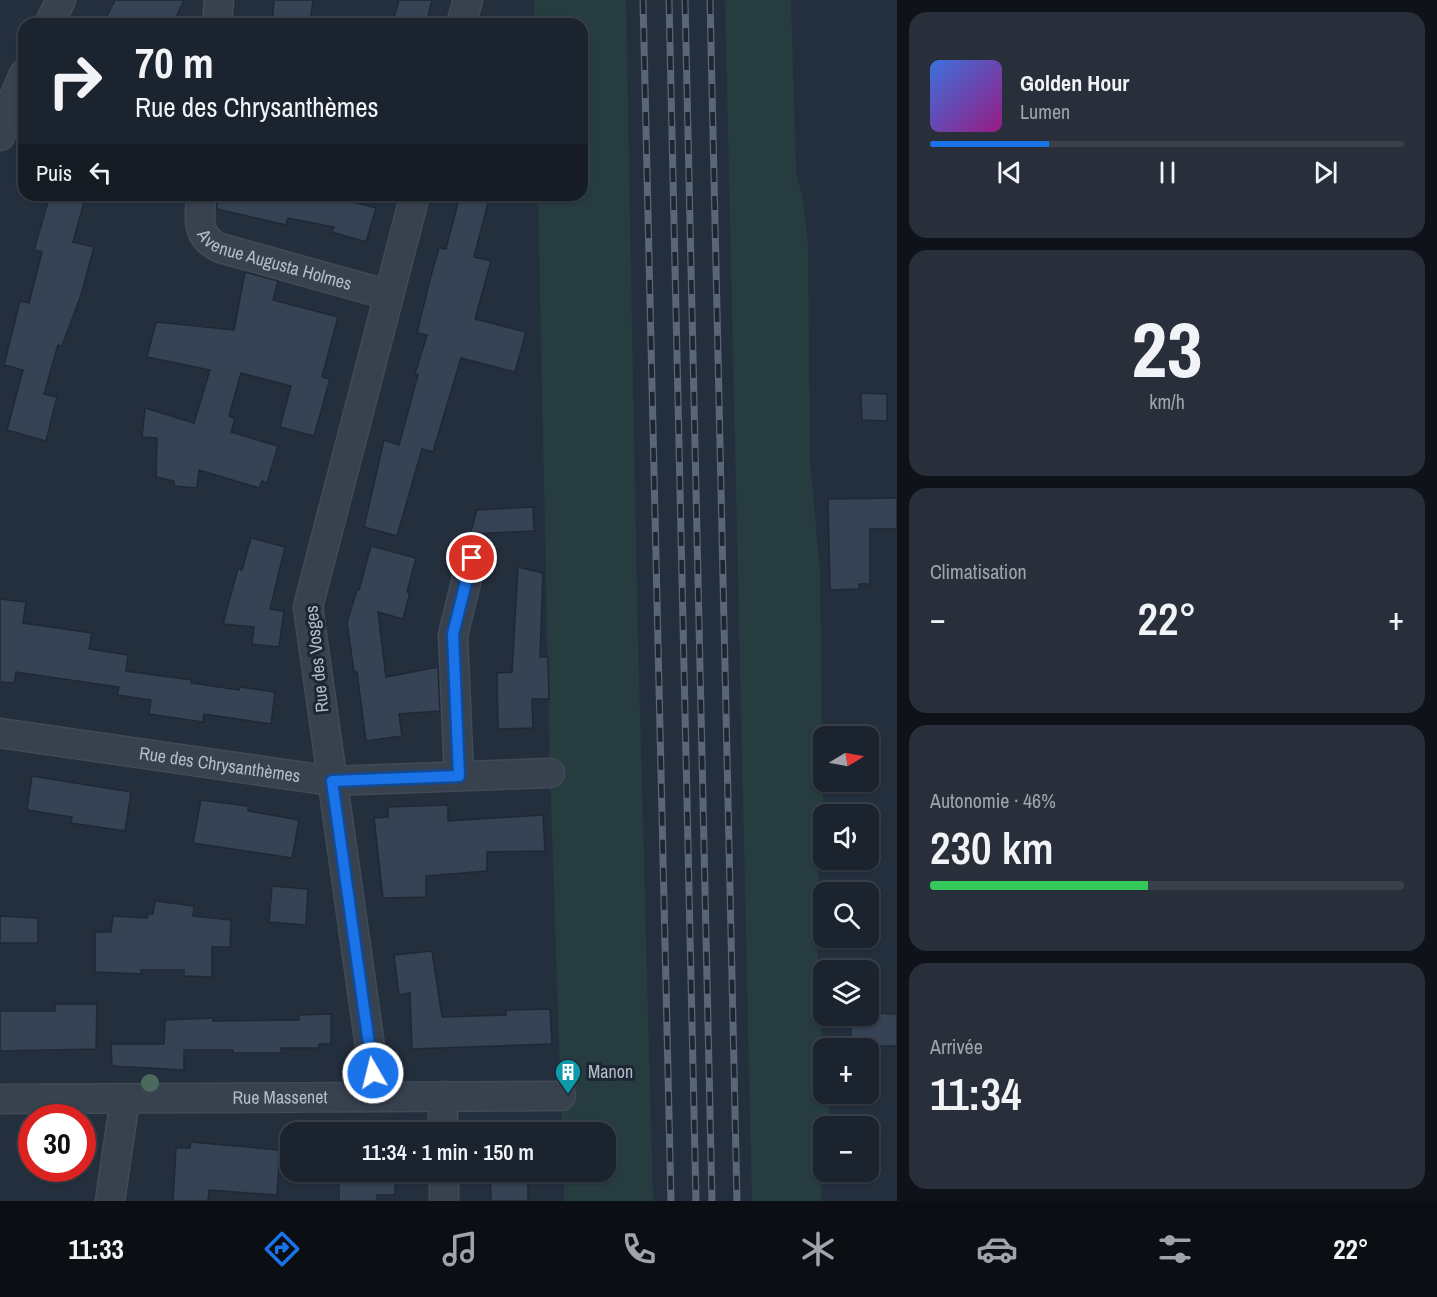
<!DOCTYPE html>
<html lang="fr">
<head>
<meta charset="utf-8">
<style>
	:root { --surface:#1b232e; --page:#282f3a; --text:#f1f3f6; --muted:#a0a4aa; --line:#39404a; --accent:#1a73e8 }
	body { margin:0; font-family:"Archivo Narrow",sans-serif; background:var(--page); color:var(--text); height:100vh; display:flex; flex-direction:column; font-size:22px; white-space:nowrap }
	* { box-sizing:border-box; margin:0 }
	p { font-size:20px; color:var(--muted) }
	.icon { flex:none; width:33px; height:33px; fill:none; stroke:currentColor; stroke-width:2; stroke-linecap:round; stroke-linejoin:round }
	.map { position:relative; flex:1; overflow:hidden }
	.sheet { display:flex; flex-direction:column; gap:12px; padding:12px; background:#0f1319; width:540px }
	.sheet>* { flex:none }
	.hud { position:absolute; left:18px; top:18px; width:570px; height:183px; border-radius:18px; box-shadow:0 2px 4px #0004,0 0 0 2px var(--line); background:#1b232e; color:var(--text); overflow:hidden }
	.needle { width:39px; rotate:80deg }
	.buttons { position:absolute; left:813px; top:726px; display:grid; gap:12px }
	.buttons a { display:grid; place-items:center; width:66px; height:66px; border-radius:12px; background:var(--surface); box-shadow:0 2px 4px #0004,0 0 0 2px var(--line); font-size:30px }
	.speed { position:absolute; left:18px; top:1104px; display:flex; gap:12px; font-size:30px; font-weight:700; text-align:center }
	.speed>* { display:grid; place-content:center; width:78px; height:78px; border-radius:50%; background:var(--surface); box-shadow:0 2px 4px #0004,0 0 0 2px var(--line); line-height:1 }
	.speed .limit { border:9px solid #d22; background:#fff; color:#111 }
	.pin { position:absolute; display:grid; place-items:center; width:51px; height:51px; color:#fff; margin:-26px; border:3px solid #fff; border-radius:50%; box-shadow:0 2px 6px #0007 }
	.me { position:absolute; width:66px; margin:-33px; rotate:352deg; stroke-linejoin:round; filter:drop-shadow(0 0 4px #0008) }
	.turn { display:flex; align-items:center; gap:21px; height:126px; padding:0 18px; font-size:27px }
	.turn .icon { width:78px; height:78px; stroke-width:2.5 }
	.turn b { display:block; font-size:42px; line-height:51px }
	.then { display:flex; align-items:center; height:57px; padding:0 18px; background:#0003; gap:12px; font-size:22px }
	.big { font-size:45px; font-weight:600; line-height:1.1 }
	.sheet .widget { flex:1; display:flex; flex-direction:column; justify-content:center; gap:9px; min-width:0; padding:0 21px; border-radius:18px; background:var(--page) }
	.sheet .dial { align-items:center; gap:0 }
	.dial b { font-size:78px; line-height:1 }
	.song { display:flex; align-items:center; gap:18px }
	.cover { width:72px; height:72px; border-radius:9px; background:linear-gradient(135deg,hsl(220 70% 55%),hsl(310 70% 35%)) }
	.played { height:6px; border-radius:3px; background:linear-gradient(90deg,var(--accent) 25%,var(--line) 25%) }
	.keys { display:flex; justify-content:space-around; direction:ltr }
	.heat { display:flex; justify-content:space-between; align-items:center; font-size:33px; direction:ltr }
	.charge { height:9px; border-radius:4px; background:linear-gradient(90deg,#34c759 46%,var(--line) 0) }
	.trip { position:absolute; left:280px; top:1122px; width:336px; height:60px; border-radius:18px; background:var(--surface); box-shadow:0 2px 4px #0004,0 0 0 2px var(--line); font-weight:600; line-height:60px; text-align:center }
	.tab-bar { display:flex; height:96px; justify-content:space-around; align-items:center; background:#0b0e12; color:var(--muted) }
	.tab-bar .icon { width:42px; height:42px }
	.tab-bar .selected { color:var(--accent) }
	.tab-bar b { font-size:27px; color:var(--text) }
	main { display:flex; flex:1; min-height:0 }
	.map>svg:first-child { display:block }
	.green { fill:#263c3f }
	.building { fill:#364354; stroke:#1f2835; stroke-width:1.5 }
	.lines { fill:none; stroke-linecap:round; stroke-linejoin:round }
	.minor-casing { stroke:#414a57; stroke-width:31 }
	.minor { stroke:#38414e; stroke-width:28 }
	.rail-casing { stroke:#5a6575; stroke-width:7 }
	.rail { stroke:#1d2633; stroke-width:4.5; stroke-dasharray:14; stroke-linecap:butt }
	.tree { fill:#4b6a5d }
	.route-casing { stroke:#114b97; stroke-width:15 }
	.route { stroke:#1a73e8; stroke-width:10 }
	.labels { text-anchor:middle; stroke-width:6; stroke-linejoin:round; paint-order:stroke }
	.street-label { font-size:18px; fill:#b4bcc9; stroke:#1d2633 }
	.poi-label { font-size:18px; fill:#b4bcc9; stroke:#1d2633; text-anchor:start }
</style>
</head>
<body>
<main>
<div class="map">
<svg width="897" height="1201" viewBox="0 0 897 1201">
	<rect width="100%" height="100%" fill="#242f3e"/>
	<g class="green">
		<path d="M534,0H626L637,598L653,1201H564L563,1172H606V1132H562L550,773L538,195H582V24H534Z"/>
		<path d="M725,0H791L796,171L803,200L808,244L810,463L820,570L823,813L817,901L818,1005L824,1048V1094H829L830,1126H824L821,1201H752Z"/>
	</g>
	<g class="building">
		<path d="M115,0H184L173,24H103Z"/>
		<path d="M274,0H313L310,24L272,23Z"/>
		<path d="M399,0H432L426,24H392Z"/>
		<path d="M50,195H86L73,242L94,247L81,295L62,346L58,345L44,394L57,397L46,441L7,430L23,370L4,365L20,301L29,303L42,252L34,250Z"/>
		<path d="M217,195H328L376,208L366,242L332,232L334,227L288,218L286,225L217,209Z"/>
		<path d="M460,195H490L474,257L491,261L475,319L526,332L515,372L461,358L433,452L422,449L397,536L364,527L384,440L399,445L418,375L415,374L427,335L417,333L429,283L439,248L446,249Z"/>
		<path d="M245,272L278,281L273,300L338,317L322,377L330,379L314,436L280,427L291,386L241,373L229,416L235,419L231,432L278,446L267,483L262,481L259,488L199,470L197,488L174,486V481L156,477L157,438L142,437L145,408L194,423L210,370L147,357L156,322L234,330Z"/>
		<path d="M861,393L887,394V421L862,420Z"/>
		<path d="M897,498V529H870V584H859V589L830,590L828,499Z"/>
		<path d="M533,507L534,531L470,534L477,510Z"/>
		<path d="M251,538L285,547L270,609L284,611L279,647L252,644L254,627L223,624L238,568L242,570Z"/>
		<path d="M371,546L416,558L407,592L410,593L403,619L378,612L386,677L438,667L440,711L399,714L402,736L366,741L357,672H354L347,622L357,590H359Z"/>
		<path d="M518,567L543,573L540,657H548L549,699H532L533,728L498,729L497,673L512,672Z"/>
		<path d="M0,599L26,602L23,623L92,633L89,649L128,655L126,671L192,680L191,683L239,690L240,687L275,692L271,724L204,714L203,722L149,714L151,700L117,695L119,687L16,672L14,683L0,682Z"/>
		<path d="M32,776L131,792L125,831L71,823L72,817L27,810Z"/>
		<path d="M201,800L248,806V811L299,820L292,858L193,843Z"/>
		<path d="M448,805V821L543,815L545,851L487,852V871L426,876V897L383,898L374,818L388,817V807Z"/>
		<path d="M272,886L308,889L306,925L269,922Z"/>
		<path d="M155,901L194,906L193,916L231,920L230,947H212V977L184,976V970H141V974L95,972V932H111L113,916L147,918L148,914H153Z"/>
		<path d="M0,916L38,918V943H0Z"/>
		<path d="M432,951L442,1017L506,1015V1010L550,1009L552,1044L412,1049L410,993L399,995L394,955Z"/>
		<path d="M55,1004H97L96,1049L0,1051V1011H55Z"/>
		<path d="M868,1013L897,1014V1046H851V1016H868Z"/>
		<path d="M331,1014V1044H319V1048H281V1053H233V1050H184V1070L112,1066L111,1044H164L165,1020L213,1018V1021L299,1020V1015Z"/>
		<path d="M191,1142L280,1150L277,1195L209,1190L208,1201H173L176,1148H190Z"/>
		<path d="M339,1172H395V1195H377V1201H339Z"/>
		<path d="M490,1172H528V1201H491Z"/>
	</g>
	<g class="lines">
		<g class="minor-casing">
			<g id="minor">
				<path d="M49,24L61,0"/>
				<path d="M217,24L219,0"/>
				<path d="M461,24L468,0"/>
				<path d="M0,136L10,107L24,74"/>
				<path id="s1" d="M201,195C200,220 195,236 220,248L389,295"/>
				<path id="s2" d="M0,733L332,781L550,773"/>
				<path d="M459,776L453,635L472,558"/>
				<path d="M377,1096L308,607L415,195"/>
				<path d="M443,1096V1132"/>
				<path id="s3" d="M0,1099L561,1096"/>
				<path d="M444,1172V1201"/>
				<path d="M110,1201L125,1099"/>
			</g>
		</g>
		<use href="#minor" class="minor"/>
		<g class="rail-casing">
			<g id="rail">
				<path d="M643,0L671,1201"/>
				<path d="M669,0L696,1201"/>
				<path d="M685,0L712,1201"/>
				<path d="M710,0L737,1201"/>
			</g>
		</g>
		<use href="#rail" class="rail"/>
	</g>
	<circle class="tree" cx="150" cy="1083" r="9"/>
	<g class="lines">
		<g class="route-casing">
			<path id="route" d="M373,1073L332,781L459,776L453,634L472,558"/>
		</g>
		<use href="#route" class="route"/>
	</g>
	<defs>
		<g id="building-pin" transform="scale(1.35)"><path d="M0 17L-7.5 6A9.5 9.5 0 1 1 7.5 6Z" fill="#0f9aa8" stroke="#1d2633"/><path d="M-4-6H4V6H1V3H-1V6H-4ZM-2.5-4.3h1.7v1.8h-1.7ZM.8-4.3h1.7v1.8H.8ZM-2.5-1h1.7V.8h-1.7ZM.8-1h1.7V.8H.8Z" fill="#fff"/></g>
	</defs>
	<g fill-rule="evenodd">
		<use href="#building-pin" x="568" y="1072"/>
	</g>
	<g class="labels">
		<g class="street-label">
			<text dy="6" stroke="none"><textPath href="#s1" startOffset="117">Avenue Augusta Holmes</textPath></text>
			<text transform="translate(317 659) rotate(-96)" y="6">Rue des Vosges</text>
			<text dy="6" stroke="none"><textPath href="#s2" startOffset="222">Rue des Chrysanthèmes</textPath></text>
			<text dy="6" stroke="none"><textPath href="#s3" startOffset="280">Rue Massenet</textPath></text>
		</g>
		<g class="poi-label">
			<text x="588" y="1078">Manon</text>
		</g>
	</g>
</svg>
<div class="buttons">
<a><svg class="needle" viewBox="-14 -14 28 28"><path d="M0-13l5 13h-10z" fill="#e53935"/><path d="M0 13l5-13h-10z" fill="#a0a4aa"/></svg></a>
<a><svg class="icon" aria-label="sound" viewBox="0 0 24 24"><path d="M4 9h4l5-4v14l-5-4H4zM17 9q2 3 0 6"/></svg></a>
<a><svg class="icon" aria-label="search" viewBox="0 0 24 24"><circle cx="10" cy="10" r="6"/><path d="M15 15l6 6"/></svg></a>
<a><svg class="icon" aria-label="layers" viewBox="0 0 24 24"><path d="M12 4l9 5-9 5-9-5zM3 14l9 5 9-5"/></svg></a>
<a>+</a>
<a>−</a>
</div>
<div class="speed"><div class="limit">30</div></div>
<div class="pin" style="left:472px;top:558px;background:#d93025"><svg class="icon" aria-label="arrive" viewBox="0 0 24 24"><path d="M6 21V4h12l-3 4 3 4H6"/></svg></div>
<svg class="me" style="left:373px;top:1073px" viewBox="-20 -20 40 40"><circle r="17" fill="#1a73e8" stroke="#fff" stroke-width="3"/><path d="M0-11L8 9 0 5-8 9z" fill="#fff"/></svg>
<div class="trip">11:34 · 1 min · 150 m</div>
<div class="hud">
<div class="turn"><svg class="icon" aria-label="right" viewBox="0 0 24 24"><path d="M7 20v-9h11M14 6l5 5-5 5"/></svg><div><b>70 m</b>Rue des Chrysanthèmes</div></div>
<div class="then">Puis<svg class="icon" aria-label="left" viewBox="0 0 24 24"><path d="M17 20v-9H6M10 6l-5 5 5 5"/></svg></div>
</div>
</div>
<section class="sheet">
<div class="widget">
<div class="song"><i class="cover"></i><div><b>Golden Hour</b><p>Lumen</p></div></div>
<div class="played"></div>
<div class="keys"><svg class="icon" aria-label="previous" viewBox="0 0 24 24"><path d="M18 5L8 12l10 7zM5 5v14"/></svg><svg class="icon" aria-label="pause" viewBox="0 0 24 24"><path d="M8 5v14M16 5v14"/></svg><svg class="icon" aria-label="next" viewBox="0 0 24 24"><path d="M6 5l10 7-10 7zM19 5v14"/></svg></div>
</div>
<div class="widget dial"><b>23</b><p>km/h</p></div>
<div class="widget"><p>Climatisation</p>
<div class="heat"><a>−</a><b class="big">22°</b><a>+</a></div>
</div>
<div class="widget"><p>Autonomie · 46%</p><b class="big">230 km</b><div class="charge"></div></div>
<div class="widget"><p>Arrivée</p><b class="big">11:34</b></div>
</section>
</main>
<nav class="tab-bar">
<b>11:33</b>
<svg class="icon selected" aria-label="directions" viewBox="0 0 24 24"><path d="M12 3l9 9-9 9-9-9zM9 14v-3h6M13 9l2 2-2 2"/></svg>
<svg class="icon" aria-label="music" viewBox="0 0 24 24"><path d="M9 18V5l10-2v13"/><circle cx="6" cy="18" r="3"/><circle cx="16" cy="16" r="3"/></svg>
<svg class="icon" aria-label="phone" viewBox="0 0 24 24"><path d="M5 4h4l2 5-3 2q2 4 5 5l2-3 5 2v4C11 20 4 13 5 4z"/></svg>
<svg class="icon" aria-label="climate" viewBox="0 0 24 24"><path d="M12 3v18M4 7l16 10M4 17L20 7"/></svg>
<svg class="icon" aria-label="car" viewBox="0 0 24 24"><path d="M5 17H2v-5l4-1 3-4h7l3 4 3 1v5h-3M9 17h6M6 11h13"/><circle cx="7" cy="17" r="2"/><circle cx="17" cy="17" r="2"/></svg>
<svg class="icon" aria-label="filters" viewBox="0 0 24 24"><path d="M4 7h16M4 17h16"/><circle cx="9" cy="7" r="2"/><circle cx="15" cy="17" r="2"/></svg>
<b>22°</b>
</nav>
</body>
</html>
